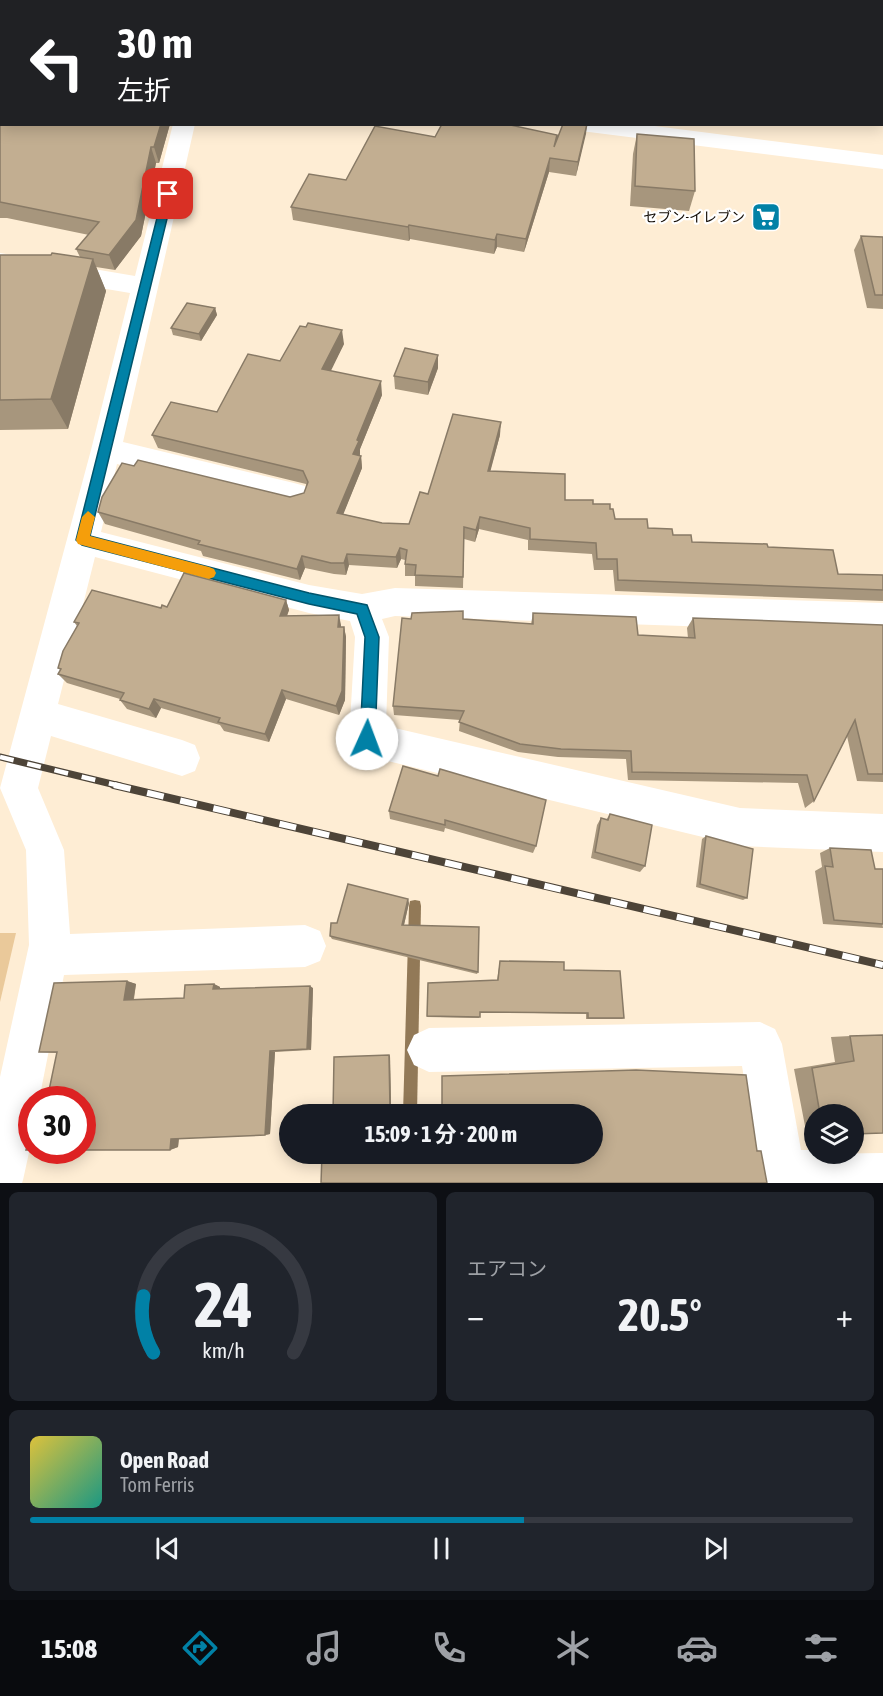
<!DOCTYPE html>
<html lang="ja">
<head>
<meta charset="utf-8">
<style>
	:root { --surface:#171b24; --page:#20242c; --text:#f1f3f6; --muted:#9ea1a6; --line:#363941; --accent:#0181a6 }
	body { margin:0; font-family:"Asap Condensed","Noto Sans JP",sans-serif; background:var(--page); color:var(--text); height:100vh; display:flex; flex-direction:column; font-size:22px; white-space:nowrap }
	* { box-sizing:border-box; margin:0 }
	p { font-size:20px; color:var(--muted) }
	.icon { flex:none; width:33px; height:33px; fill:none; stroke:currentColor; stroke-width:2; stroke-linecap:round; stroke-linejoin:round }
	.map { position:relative; height:1183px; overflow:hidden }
	.details { display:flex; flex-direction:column; gap:9px; padding:9px; background:#0d0f14; flex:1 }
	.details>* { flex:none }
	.guide { position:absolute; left:0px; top:0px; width:884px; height:126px; box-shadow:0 3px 15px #0003; background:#202124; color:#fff; overflow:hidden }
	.buttons { position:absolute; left:804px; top:1104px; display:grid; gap:12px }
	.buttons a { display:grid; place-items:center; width:60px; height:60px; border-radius:50%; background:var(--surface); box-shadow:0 3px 15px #0003; font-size:30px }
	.speed { position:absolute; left:18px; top:1086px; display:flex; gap:12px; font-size:30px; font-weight:700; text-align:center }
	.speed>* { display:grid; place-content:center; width:78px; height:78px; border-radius:50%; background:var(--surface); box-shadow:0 3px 15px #0003; line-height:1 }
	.speed .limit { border:9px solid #d22; background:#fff; color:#111 }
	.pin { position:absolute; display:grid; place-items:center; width:51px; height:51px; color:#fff; margin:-26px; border-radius:12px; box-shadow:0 3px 9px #0006 }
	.me { position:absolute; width:66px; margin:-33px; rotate:2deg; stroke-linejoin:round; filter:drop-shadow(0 0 4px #0008) }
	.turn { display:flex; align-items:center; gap:21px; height:126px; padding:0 18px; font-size:27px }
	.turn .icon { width:78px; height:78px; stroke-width:2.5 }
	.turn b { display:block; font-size:42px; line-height:51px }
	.big { font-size:45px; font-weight:700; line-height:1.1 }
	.details .tile { flex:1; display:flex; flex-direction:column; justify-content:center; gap:9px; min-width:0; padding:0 21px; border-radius:9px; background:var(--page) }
	.details .dial { align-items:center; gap:0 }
	.dial svg { height:156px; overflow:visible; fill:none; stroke:var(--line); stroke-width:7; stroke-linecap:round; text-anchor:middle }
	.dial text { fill:var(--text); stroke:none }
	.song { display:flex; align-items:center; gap:18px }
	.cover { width:72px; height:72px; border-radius:9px; background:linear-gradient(135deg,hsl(50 70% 55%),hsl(170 70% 35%)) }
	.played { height:6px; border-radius:3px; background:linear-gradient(90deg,var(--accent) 60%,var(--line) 60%) }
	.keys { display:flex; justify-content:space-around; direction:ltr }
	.heat { display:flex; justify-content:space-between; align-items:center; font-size:33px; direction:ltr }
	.details .tiles { flex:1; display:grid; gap:9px; grid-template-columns:1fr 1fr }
	.tile:last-child { grid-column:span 2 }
	.trip { position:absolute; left:279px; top:1104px; width:324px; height:60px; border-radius:30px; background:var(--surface); box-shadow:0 3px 15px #0003; font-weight:700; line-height:60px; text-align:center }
	.tabs { display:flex; height:96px; justify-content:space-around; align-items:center; background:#090b0e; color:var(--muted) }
	.tabs .icon { width:42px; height:42px }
	.tabs .current { color:var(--accent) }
	.tabs b { font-size:27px; color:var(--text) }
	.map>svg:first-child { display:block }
	.green { fill:#eac99a }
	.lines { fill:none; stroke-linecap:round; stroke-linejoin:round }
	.stream { fill:#927957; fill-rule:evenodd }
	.minor { fill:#fff; fill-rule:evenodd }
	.tertiary { fill:#fff; fill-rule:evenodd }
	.trunk { fill:#f4ce96; fill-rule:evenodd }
	.rail-far1-casing { stroke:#4d4438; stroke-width:7 }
	.rail-casing { stroke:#4d4438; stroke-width:8 }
	.rail-far1 { stroke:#fff; stroke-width:4.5; stroke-dasharray:14; stroke-linecap:butt }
	.rail { stroke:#fff; stroke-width:6; stroke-dasharray:17; stroke-linecap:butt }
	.wall { fill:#a7967d }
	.shaded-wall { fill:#887a66 }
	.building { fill:#c2ae91; stroke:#887a66; stroke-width:1.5 }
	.route { fill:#0181a6; stroke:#01546c; stroke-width:1.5 }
	.slow { fill:#f59e0b }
	.labels { text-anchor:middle; stroke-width:4.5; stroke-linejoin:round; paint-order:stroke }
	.far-poi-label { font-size:14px; fill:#110a03; stroke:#fff; text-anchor:end }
</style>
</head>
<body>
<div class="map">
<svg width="883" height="1183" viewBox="0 0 883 1183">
	<rect width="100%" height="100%" fill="#feedd4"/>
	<path class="green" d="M0,933H16L0,1002Z"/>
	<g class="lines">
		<path class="stream" d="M415,900L420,901L421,906L417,1114H403L409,906L410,901Z"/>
		<g class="minor">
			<path d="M173,124H195L123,442L294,483L305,486L309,495L305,504L294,507L117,464L101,532L309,585L362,594L395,588L883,603V633L395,616L382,619L389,637L386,726L740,808L883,814V852L740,846L367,756L354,751L349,739L355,637L350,621L309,613L95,557L58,704L182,740L195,745L200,758L195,771L182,776L51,736L38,788L64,850L70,934L305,925L320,931L326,946L320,961L305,967L64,975L39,1100H32V1139L23,1180L22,1183H0V1077L29,945L26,850L0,788L91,450L130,293L0,271V253L135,276Z"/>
			<path d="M760,1022L775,1029L782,1044L801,1150H814V1154L883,1153V1183H761L742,1066L429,1072L414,1065L407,1050L414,1035L429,1028Z"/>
		</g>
		<g class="tertiary">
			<rect x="0" y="56" width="2" height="12"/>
			<path d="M570,124H639L883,155V169L581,131L573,129Z"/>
		</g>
		<g class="trunk">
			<path d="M280,0H310L279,2Z"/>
			<path d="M359,0H388L358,2Z"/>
			<rect x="0" y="28" width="2" height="12"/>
		</g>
		<g class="rail-far1-casing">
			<path id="rail-far1" d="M0,757L120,786"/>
		</g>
		<g class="rail-casing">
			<path id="rail" d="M114,785L883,965"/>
		</g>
		<use href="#rail-far1" class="rail-far1"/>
		<use href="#rail" class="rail"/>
	</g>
	<g class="wall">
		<path d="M883,0V14L882,15V2H805Z"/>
		<path d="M0,92L170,124L159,163H156L141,236L115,270L96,267L106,291L68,429L0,430V255L80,257L76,249L89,235L7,218H0Z"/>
		<path d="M587,124L576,176L549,172L524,252L497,247L494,254L410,239L409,241L293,220L291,207L435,137L557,135V139Z"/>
		<path d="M637,134L695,191L689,211L630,206L633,154Z"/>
		<path d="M861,236L883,237V309L867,308L854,250Z"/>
		<path d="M215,308L217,315L201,341L173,335L171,328Z"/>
		<path d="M344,344L330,371L382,395L360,449V456H361L362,468L343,514L382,523L409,524L428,494L500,435L490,471L565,500L593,504L610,509L615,519L673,535L692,542L768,547L838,574L883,575V601L615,591L613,570H594L592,554L528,550V540L479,529L475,542L464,539L463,588L415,586V576H405V560L401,559L397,568L349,565L346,575L334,574L305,568L300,580L203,556L201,551L105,524L98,512L134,466L290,497L304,493L307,486L306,484L158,448L152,435L217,412L280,361Z"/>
		<path d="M438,368L428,395L395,389L394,376Z"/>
		<path d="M286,600L289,610L287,616L341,625V627H344L346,637L345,700L339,715L286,699L269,742L224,731L220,725L161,708L156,718L127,709L120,700V699L67,683L58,674L61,670L58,668L77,626L74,622L167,607Z"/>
		<path d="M533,613L638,635L688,638L687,628L693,618L883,625V782L857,781L847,736L814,801L805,808L798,783L628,780L626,759L558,757L518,752L459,731L460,720L394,715L393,706L463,619L531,624Z"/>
		<path d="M403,766L536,846L533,853L445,828L444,832L390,819L389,811Z"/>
		<path d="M610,814L645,866L640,872L591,858L597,825L601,818L606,820Z"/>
		<path d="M706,836L747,898L743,900L696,887L702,839Z"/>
		<path d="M830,848L875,869L883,928L823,924L815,871L822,867L820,853Z"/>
		<path d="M409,903L404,925L478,972L477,974L332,939L330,936L337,923Z"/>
		<path d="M500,961L564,970L624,1018L622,1019H586V1014L480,1012L479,1018L427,1017L428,983L497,980Z"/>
		<path d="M127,981L136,984L134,999L184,998L214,984L220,987V989L313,988L311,1050L275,1052L270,1134L265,1135L179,1138L178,1147L170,1150L57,1053L39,1052Z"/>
		<path d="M883,1035L854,1114H814V1132L806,1131L794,1069L835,1062L831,1037L850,1036Z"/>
		<path d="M389,1055L390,1056L391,1108L442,1106L761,1151L592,1154L333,1114Z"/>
	</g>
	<g class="shaded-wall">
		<path d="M161,124H170L159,163L154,147Z"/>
		<path d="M587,124L586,134L576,176L578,162Z"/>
		<path d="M151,147L156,163L141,236L115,270L109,255Z"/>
		<path d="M550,158L549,172L524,252L526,239Z"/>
		<path d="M409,225L410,239L409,241L408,227Z"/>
		<path d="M497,234V247L494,254L495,240Z"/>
		<path d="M93,259L106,291L68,429L51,399Z"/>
		<path d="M215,308L217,315L201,341L199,334Z"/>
		<path d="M342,330L344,344L325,383L322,369Z"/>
		<path d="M438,355V368L428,395V382Z"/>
		<path d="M381,381L382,395L360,449V454L355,467L353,454L357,440Z"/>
		<path d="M501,422L500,435L487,484L488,471Z"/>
		<path d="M361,456L362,468L339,525L337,513Z"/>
		<path d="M480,517L479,529L475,542L476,530Z"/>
		<path d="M400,548L401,559L397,568L396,557Z"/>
		<path d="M347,554L349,565L346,575L344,563Z"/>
		<path d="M302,556L305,568L300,580L297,569Z"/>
		<path d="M286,600L289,610L283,626L280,616Z"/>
		<path d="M339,615L341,625L340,637L338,627Z"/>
		<path d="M344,627L346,637L345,700L339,715L336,706Z"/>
		<path d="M282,690L286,699L269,742L265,734Z"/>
		<path d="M154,699L161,708L156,718L149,709Z"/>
		<path d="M408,899L409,903L403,929L402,925Z"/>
		<path d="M127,981L136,984L133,1002L124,1000Z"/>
		<path d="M214,984L220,987V991L213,989Z"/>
		<path d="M310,986L313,988L311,1050L307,1049Z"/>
		<path d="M270,1051L275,1052L270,1134L265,1135Z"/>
		<path d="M389,1055L390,1056L391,1108H390Z"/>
		<path d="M179,1137L178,1147L170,1150L171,1139Z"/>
	</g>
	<g class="building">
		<path d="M325,0H371V2H324Z"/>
		<rect x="528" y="0" width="89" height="2"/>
		<path d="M806,0H883V1L805,2Z"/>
		<path d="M2,89V124H161L154,147H151L136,220L109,255L76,249L99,222L0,202V92Z"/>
		<path d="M442,124H506L557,135L554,147L563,124H587L578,162L550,158L526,239L497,234L495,240L409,225L408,227L291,207L309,174L346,180L375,126L435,137Z"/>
		<path d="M637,134L694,139L695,191L635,186Z"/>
		<path d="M861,236L883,237V295H875Z"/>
		<path d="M52,253L93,259L51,399L0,400V255H51Z"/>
		<path d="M187,303L215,308L199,334L171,328Z"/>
		<path d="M308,323L342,330L322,369L381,381L357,440L359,441L353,454L361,456L337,513L382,523L409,524L420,492L428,494L453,414L501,422L488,471L565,474V500H593V504H610V509H613L615,519H647L648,528L672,529L673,535H691L692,542L767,544L768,547L833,550L838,574L883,575V590L618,580L617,559H597L596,543L530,539V528L480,517L476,530L464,527L463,577L415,575L416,565L405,564L407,550L400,548L396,557L347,554L344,563H331L302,556L297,569L198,544L200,541L98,512L102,497L122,463L134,466L138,460L290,497L304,493L308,482L303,471L152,435L171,402L217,412L248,354L280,361L300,326L306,327Z"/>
		<path d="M405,348L438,355L428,382L394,376Z"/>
		<path d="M184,573L286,600L280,616L339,615L338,627H344L342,691L336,706L282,690L265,734L218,722L220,718L154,699L149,709L120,700L124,693L58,674L61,669L58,668L63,651L79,623L74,622L92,590L161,608L162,605L167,607Z"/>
		<path d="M463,611V619L533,624V613L636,617L638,635L695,638L693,618L883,625V774H868L855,720L814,801L807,775L632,772L631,751L561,749L520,744L459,722L464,711L393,706L402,618L411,619L412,613Z"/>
		<path d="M403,766L438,776L440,769L546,800L536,846L445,820V825L389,811Z"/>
		<path d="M610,814L652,825L645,866L595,852L601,818L608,820Z"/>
		<path d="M706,836L753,849L747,898L700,884Z"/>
		<path d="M830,848L871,850L875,869H883V924L834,920L825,866L833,867Z"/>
		<path d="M348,884L408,899L402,925L479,927L478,972L330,936L331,923H337Z"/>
		<path d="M500,961L564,962V970L620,971L624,1018H588V1013L480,1012V1017L427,1016L428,983L498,980Z"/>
		<path d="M127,981L124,1000L184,998L185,985L214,984L213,989L310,986L307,1049L270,1051L265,1135L171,1139L170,1150H82V1100H47L57,1052H39L54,983Z"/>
		<path d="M883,1035V1133L854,1134V1114H820L812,1068L854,1061L850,1036Z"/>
		<path d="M389,1055L390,1108L442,1107V1076L636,1070L746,1075L757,1151H761L767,1183H321L322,1154H592V1114H333L334,1057Z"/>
		<path d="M32,1126V1150H26Z"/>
	</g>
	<path class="route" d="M168,191L173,194L90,536L309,593L367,605L379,637L375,739L373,744L367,747L362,744L360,739L365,637L357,614L309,604L82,545L76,540L163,194Z"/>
	<path class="slow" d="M88,511L95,517L90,536L209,567L214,569L216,573L214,577L209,579L78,544L76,540L82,517Z"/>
	<defs>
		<g id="supermarket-square" transform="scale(1.5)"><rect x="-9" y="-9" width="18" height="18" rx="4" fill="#0181a6" stroke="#fff"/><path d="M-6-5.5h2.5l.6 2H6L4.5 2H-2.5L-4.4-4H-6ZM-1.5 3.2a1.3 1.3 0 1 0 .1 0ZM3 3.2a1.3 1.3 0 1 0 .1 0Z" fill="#fff"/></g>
	</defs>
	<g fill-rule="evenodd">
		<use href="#supermarket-square" x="766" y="217"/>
	</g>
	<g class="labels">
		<g class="far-poi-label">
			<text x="745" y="222">セブン-イレブン</text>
		</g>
	</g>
</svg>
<div class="buttons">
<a><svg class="icon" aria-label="layers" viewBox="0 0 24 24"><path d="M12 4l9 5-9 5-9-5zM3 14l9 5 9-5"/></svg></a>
</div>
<div class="speed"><div class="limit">30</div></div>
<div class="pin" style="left:168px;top:194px;background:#d93025"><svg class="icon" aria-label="arrive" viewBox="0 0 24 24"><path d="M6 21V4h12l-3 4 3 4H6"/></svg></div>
<svg class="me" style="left:367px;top:739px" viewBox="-20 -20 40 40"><circle r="19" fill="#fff"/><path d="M0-13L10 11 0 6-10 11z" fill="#0181a6"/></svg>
<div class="trip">15:09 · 1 分 · 200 m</div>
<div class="guide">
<div class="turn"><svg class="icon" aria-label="left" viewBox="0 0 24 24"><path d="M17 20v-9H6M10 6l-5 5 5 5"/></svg><div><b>30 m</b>左折</div></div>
</div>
</div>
<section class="details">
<div class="tiles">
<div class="tile dial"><svg viewBox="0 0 100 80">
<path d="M14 69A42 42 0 1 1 86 69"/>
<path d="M14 69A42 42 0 0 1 9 40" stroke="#0181a6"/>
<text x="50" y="56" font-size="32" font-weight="700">24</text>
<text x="50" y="72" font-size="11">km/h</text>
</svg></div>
<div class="tile"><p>エアコン</p>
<div class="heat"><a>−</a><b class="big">20.5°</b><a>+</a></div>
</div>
<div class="tile">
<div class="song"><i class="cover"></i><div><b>Open Road</b><p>Tom Ferris</p></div></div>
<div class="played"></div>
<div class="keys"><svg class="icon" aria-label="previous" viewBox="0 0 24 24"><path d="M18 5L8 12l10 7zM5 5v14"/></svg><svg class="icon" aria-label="pause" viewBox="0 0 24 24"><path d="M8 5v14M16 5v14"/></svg><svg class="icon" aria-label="next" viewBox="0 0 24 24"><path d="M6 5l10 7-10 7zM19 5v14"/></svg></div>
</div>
</div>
</section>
<nav class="tabs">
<b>15:08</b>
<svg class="icon current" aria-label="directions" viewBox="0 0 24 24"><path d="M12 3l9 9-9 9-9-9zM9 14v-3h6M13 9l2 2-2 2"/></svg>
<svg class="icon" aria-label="music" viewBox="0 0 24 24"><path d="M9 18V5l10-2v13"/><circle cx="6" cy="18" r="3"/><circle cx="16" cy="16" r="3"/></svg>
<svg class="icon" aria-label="phone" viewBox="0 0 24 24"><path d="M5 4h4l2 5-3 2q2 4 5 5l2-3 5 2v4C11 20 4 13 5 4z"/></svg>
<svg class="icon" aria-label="climate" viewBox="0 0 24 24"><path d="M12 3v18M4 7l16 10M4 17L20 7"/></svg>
<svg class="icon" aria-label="car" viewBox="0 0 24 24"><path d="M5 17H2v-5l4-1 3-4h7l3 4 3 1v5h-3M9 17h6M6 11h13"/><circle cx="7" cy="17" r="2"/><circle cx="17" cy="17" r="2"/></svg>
<svg class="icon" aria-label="filters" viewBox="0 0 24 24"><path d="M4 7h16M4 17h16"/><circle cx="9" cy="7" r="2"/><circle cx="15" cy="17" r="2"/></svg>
</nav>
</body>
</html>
